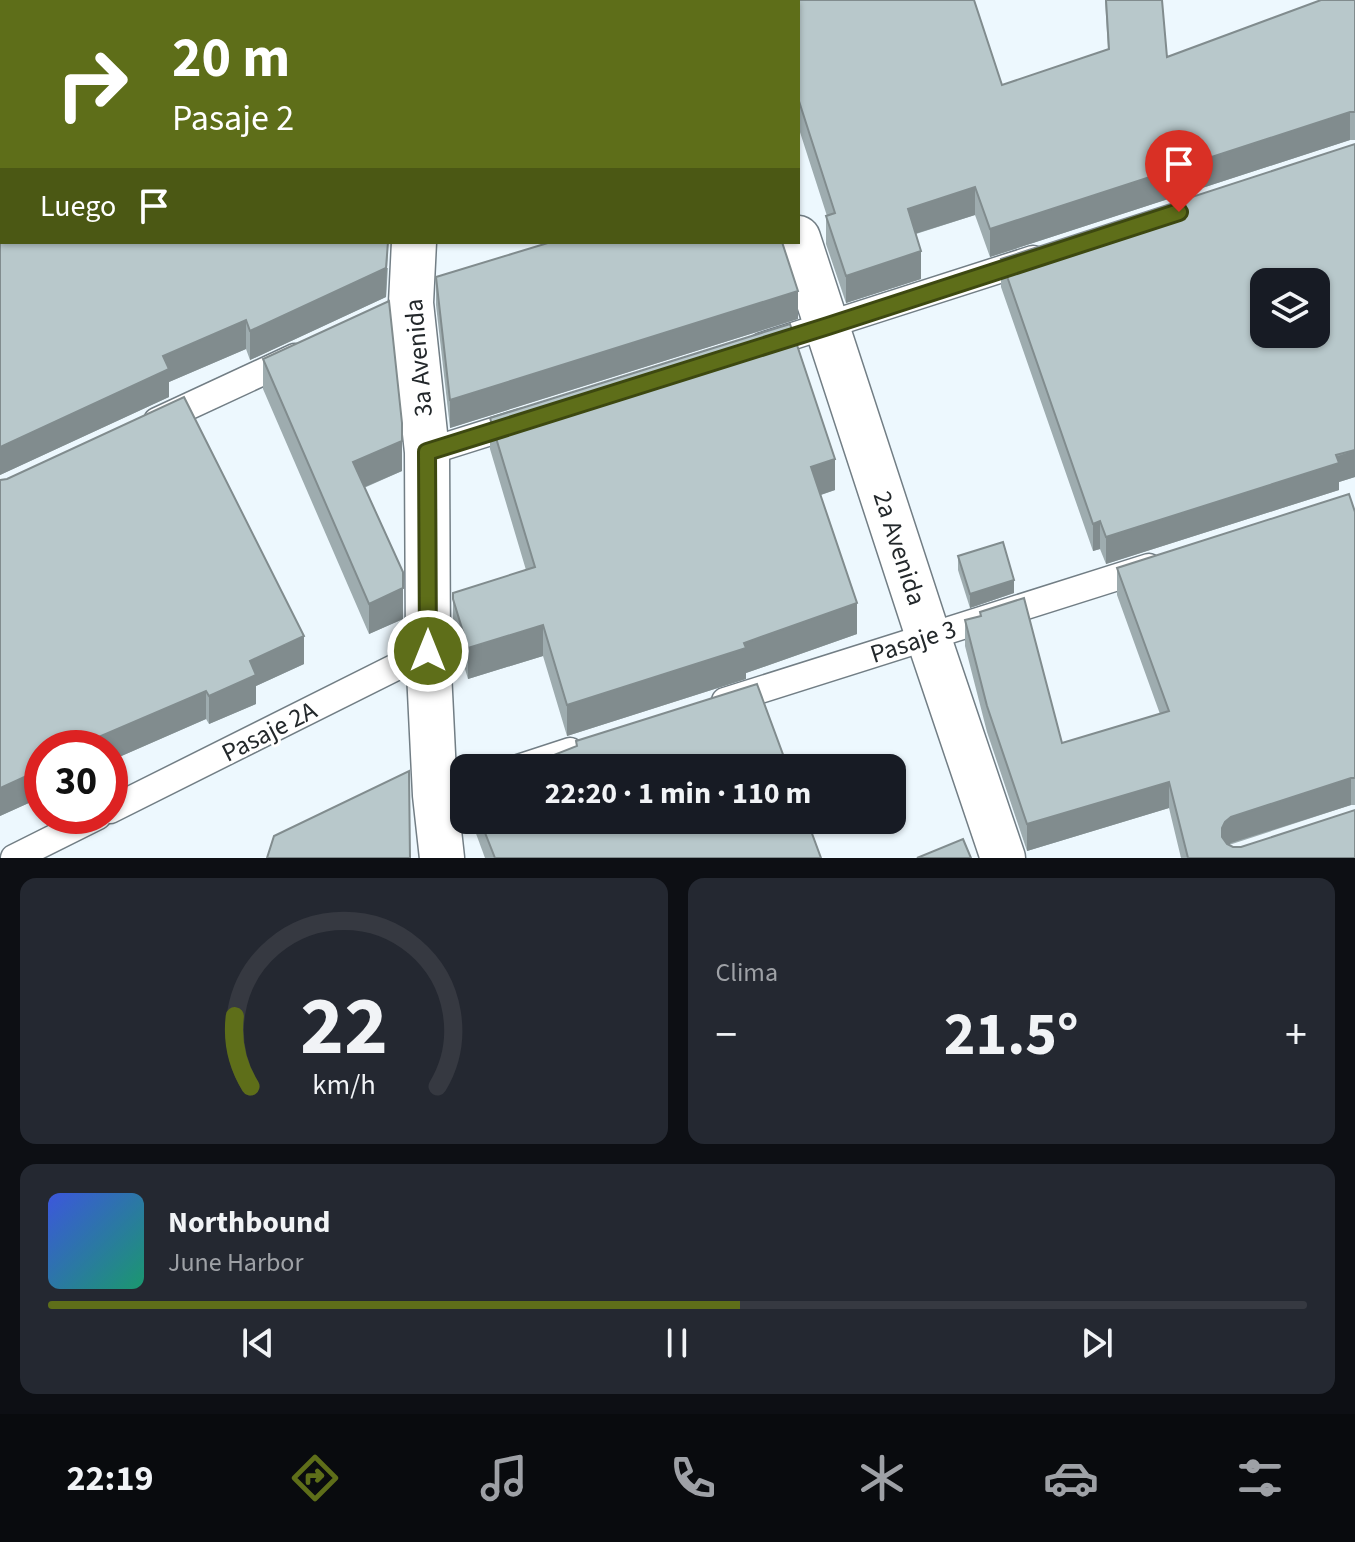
<!DOCTYPE html>
<html lang="es">
<head>
<meta charset="utf-8">
<style>
	:root { --surface:#171b24; --page:#242831; --text:#f1f3f6; --muted:#9ea1a6; --line:#363941; --accent:#5e6e19 }
	body { margin:0; font-family:"Source Sans 3",sans-serif; background:var(--page); color:var(--text); height:100vh; display:flex; flex-direction:column; font-size:30px; white-space:nowrap }
	* { box-sizing:border-box; margin:0 }
	p { font-size:26px; color:var(--muted) }
	.icon { flex:none; width:44px; height:44px; fill:none; stroke:currentColor; stroke-width:2; stroke-linecap:round; stroke-linejoin:round }
	.map { position:relative; height:858px; overflow:hidden }
	.details { display:flex; flex-direction:column; gap:20px; padding:20px; background:#0d0f14; flex:1 }
	.details>* { flex:none }
	.hud { position:absolute; left:0px; top:0px; width:800px; height:244px; box-shadow:0 2px 6px #0004; background:#5e6e19; color:#fff; overflow:hidden }
	.controls { position:absolute; left:1250px; top:268px; display:grid; gap:16px }
	.controls a { display:grid; place-items:center; width:80px; height:80px; border-radius:16px; background:var(--surface); box-shadow:0 2px 6px #0004; font-size:40px }
	.speed { position:absolute; left:24px; top:730px; display:flex; gap:16px; font-size:40px; font-weight:700; text-align:center }
	.speed>* { display:grid; place-content:center; width:104px; height:104px; border-radius:50%; background:var(--surface); box-shadow:0 2px 6px #0004; line-height:1 }
	.speed .limit { border:12px solid #d22; background:#fff; color:#111 }
	.pin { position:absolute; display:grid; place-items:center; width:68px; height:68px; color:#fff; margin:-82px -34px; border-radius:50% 50% 50% 0; rotate:-45deg; box-shadow:0 0 8px #0007 }
	.pin .icon { rotate:45deg }
	.me { position:absolute; width:88px; margin:-44px; rotate:0deg; stroke-linejoin:round; filter:drop-shadow(0 0 6px #0008) }
	.turn { display:flex; align-items:center; gap:28px; height:168px; padding:0 40px; font-size:36px }
	.turn .icon { width:104px; height:104px; stroke-width:2.5 }
	.turn b { display:block; font-size:56px; line-height:68px }
	.then { display:flex; align-items:center; height:76px; padding:0 40px; background:#0003; gap:16px; font-size:30px }
	.big { font-size:60px; font-weight:700; line-height:1.1 }
	.details .widget { flex:1; display:flex; flex-direction:column; justify-content:center; gap:12px; min-width:0; padding:0 28px; border-radius:16px; background:var(--page) }
	.details .dial { align-items:center; gap:0 }
	.dial svg { height:208px; overflow:visible; fill:none; stroke:var(--line); stroke-width:7; stroke-linecap:round; text-anchor:middle }
	.dial text { fill:var(--text); stroke:none }
	.song { display:flex; align-items:center; gap:24px }
	.cover { width:96px; height:96px; border-radius:12px; background:linear-gradient(135deg,hsl(230 70% 55%),hsl(160 70% 35%)) }
	.played { height:8px; border-radius:4px; background:linear-gradient(90deg,var(--accent) 55%,var(--line) 55%) }
	.keys { display:flex; justify-content:space-around; direction:ltr }
	.heat { display:flex; justify-content:space-between; align-items:center; font-size:44px; direction:ltr }
	.details .tiles { flex:1; display:grid; gap:20px; grid-template-columns:1fr 1fr }
	.widget:last-child { grid-column:span 2 }
	.trip { position:absolute; left:450px; top:754px; width:456px; height:80px; border-radius:16px; background:var(--surface); box-shadow:0 2px 6px #0004; font-weight:700; line-height:80px; text-align:center }
	.tab-bar { display:flex; height:128px; justify-content:space-around; align-items:center; background:#090b0e; color:var(--muted) }
	.tab-bar .icon { width:56px; height:56px }
	.tab-bar .current { color:var(--accent) }
	.tab-bar b { font-size:36px; color:var(--text) }
	.map>svg:first-child { display:block }
	.lines { fill:none; stroke-linecap:round; stroke-linejoin:round }
	.lane-casing { stroke:#727e85; stroke-width:29 }
	.street-casing { stroke:#727e85; stroke-width:47 }
	.lane { stroke:#fff; stroke-width:26 }
	.street { stroke:#fff; stroke-width:44 }
	.wall { fill:#9eacaf }
	.shaded-wall { fill:#818c8e }
	.building { fill:#b8c8cb; stroke:#818c8e; stroke-width:2; fill-rule:evenodd }
	.route-casing { stroke:#3d4810; stroke-width:20 }
	.route { stroke:#5e6e19; stroke-width:14 }
	.labels { text-anchor:middle; stroke-width:6; stroke-linejoin:round; paint-order:stroke }
	.street-label { font-size:26px; fill:#23282b; stroke:#fff }
</style>
</head>
<body>
<div class="map">
<svg width="1355" height="858" viewBox="0 0 1355 858">
	<rect width="100%" height="100%" fill="#edf8fe"/>
	<g class="lines">
		<g class="lane-casing">
			<g id="lane">
				<path d="M762,346L1033,259"/>
				<path d="M157,421L295,357"/>
				<path d="M427,452L522,422"/>
				<path d="M725,701L1149,567"/>
				<path d="M518,768L570,751"/>
				<path d="M110,810L428,651"/>
				<path d="M14,858L98,816"/>
			</g>
		</g>
		<g class="street-casing">
			<g id="street">
				<path d="M413,0V2"/>
				<path d="M228,2L233,0"/>
				<path d="M798,238L928,636L1003,858"/>
				<path d="M414,242L411,303L427,452L428,651L435,795L442,858"/>
			</g>
		</g>
		<use href="#lane" class="lane"/>
		<use href="#street" class="street"/>
	</g>
	<g class="wall">
		<path d="M0,0L2,2V69H0Z"/>
		<path d="M450,0H974L1002,85L1108,50L1105,0H1162L1167,57L1318,1V0H1355V140H1350L990,257L975,215L916,234L921,279L846,303L826,244V216H827L798,126V2H450Z"/>
		<path d="M2,89V160L0,156V90Z"/>
		<path d="M1355,144V477L1339,482V490L1106,564L1100,549L1093,551L1001,287V259Z"/>
		<path d="M0,218L388,268L386,297L250,360L246,349L169,382V397L0,475Z"/>
		<path d="M436,277L798,319L450,428L436,305Z"/>
		<path d="M263,359L402,471L364,488L403,619L369,634L263,389Z"/>
		<path d="M490,418L835,490L821,495L857,634L746,673V679L567,736L543,656L468,679L453,630V593L526,570L490,449Z"/>
		<path d="M0,480L304,664L256,686V704L209,724L206,719L110,761V748H42V797L0,816Z"/>
		<path d="M1355,512V805H1351L1229,845L1233,847L1355,858H1181L1169,808L1027,851L987,732L965,646V620L980,616V612L1062,743L1160,714L1117,595V568Z"/>
		<path d="M958,556L1014,593L970,608L958,570Z"/>
		<path d="M471,820H807L821,858H485Z"/>
	</g>
	<g class="shaded-wall">
		<path d="M1350,112V140L990,257V229Z"/>
		<path d="M975,187V215L908,236V209Z"/>
		<path d="M388,242L386,297L250,360V331Z"/>
		<path d="M921,251V279L846,303V276Z"/>
		<path d="M798,291V319L450,428V400Z"/>
		<path d="M246,320V349L169,382V397L0,475V447L163,356Z"/>
		<path d="M402,441V471L353,492V462Z"/>
		<path d="M1355,450V477L1339,482V490L1106,564V537Z"/>
		<path d="M835,459V490L811,498V467Z"/>
		<path d="M1100,521V549L1093,551V524Z"/>
		<path d="M1014,580V593L970,608V594Z"/>
		<path d="M403,588V619L369,634V604Z"/>
		<path d="M857,603V634L746,673V679L567,736V705Z"/>
		<path d="M543,625V656L468,679V648Z"/>
		<path d="M304,636V664L256,686V704L209,724V696L250,661Z"/>
		<path d="M206,691V719L110,761V748H73Z"/>
		<path d="M42,769V797L0,816V788Z"/>
		<path d="M1351,778V805L1231,843L1225,848L1222,854V828L1225,822L1231,817Z"/>
		<path d="M1169,782V808L1027,851V824Z"/>
	</g>
	<g class="building">
		<path d="M0,0H145V2H2V40L0,41Z"/>
		<path d="M247,0H374L375,2H240Z"/>
		<path d="M458,0H974L1002,85L1109,49L1106,0H1162L1167,57L1321,0H1355V112H1350L990,229L975,187L908,209L921,251L846,276L826,216L835,213L798,98V2H458Z"/>
		<path d="M2,89V132L0,127V90Z"/>
		<path d="M1355,144V450L1336,455L1339,463L1106,537L1100,521L1093,524L1001,259ZM1264,282H1316V334H1264Z"/>
		<path d="M2,217V242H388L386,268L250,331L246,320L163,356L169,369L0,447V218Z"/>
		<path d="M551,242H782L798,291L450,400L436,277Z"/>
		<path d="M389,301L402,423V441L353,462L403,572V588L369,604L263,359Z"/>
		<path d="M790,324L835,459L811,467L857,603L744,643L746,648L567,705L543,625L468,648L453,599V593L535,567L490,418Z"/>
		<path d="M184,397L304,636L250,661L256,675L209,696L206,691L73,748H42V769L0,788V480L7,479Z"/>
		<path d="M1349,494L1355,512V778H1351L1231,817L1225,822L1222,828V837L1227,844L1233,847H1241L1355,810V858H1188L1169,782L1027,824L987,706L965,620L981,616L980,612L1024,598L1062,743L1169,711L1117,568Z"/>
		<path d="M1003,542L1014,580L970,594L958,556Z"/>
		<path d="M757,684L788,768H521L577,746L576,741Z"/>
		<path d="M409,771L410,858H267L274,836Z"/>
		<path d="M480,820H807L821,858H495Z"/>
		<path d="M963,839L971,858H917Z"/>
	</g>
	<g class="lines">
		<g class="route-casing">
			<path id="route" d="M428,651L427,452L828,326L1179,212"/>
		</g>
		<use href="#route" class="route"/>
	</g>
	<g class="labels">
		<g class="street-label">
			<text transform="translate(418 358) rotate(-95)" y="9">3a Avenida</text>
			<text transform="translate(900 548) rotate(72)" y="9">2a Avenida</text>
			<text transform="translate(913 641) rotate(-18)" y="9">Pasaje 3</text>
			<text transform="translate(269 731) rotate(-27)" y="9">Pasaje 2A</text>
		</g>
	</g>
</svg>
<div class="controls">
<a><svg class="icon" aria-label="layers" viewBox="0 0 24 24"><path d="M12 4l9 5-9 5-9-5zM3 14l9 5 9-5"/></svg></a>
</div>
<div class="speed"><div class="limit">30</div></div>
<div class="pin" style="left:1179px;top:212px;background:#d93025"><svg class="icon" aria-label="arrive" viewBox="0 0 24 24"><path d="M6 21V4h12l-3 4 3 4H6"/></svg></div>
<svg class="me" style="left:428px;top:651px" viewBox="-20 -20 40 40"><circle r="17" fill="#5e6e19" stroke="#fff" stroke-width="3"/><path d="M0-11L8 9 0 5-8 9z" fill="#fff"/></svg>
<div class="trip">22:20 · 1 min · 110 m</div>
<div class="hud">
<div class="turn"><svg class="icon" aria-label="right" viewBox="0 0 24 24"><path d="M7 20v-9h11M14 6l5 5-5 5"/></svg><div><b>20 m</b>Pasaje 2</div></div>
<div class="then">Luego<svg class="icon" aria-label="arrive" viewBox="0 0 24 24"><path d="M6 21V4h12l-3 4 3 4H6"/></svg></div>
</div>
</div>
<section class="details">
<div class="tiles">
<div class="widget dial"><svg viewBox="0 0 100 80">
<path d="M14 69A42 42 0 1 1 86 69"/>
<path d="M14 69A42 42 0 0 1 8 42" stroke="#5e6e19"/>
<text x="50" y="56" font-size="32" font-weight="700">22</text>
<text x="50" y="72" font-size="11">km/h</text>
</svg></div>
<div class="widget"><p>Clima</p>
<div class="heat"><a>−</a><b class="big">21.5°</b><a>+</a></div>
</div>
<div class="widget">
<div class="song"><i class="cover"></i><div><b>Northbound</b><p>June Harbor</p></div></div>
<div class="played"></div>
<div class="keys"><svg class="icon" aria-label="previous" viewBox="0 0 24 24"><path d="M18 5L8 12l10 7zM5 5v14"/></svg><svg class="icon" aria-label="pause" viewBox="0 0 24 24"><path d="M8 5v14M16 5v14"/></svg><svg class="icon" aria-label="next" viewBox="0 0 24 24"><path d="M6 5l10 7-10 7zM19 5v14"/></svg></div>
</div>
</div>
</section>
<nav class="tab-bar">
<b>22:19</b>
<svg class="icon current" aria-label="directions" viewBox="0 0 24 24"><path d="M12 3l9 9-9 9-9-9zM9 14v-3h6M13 9l2 2-2 2"/></svg>
<svg class="icon" aria-label="music" viewBox="0 0 24 24"><path d="M9 18V5l10-2v13"/><circle cx="6" cy="18" r="3"/><circle cx="16" cy="16" r="3"/></svg>
<svg class="icon" aria-label="phone" viewBox="0 0 24 24"><path d="M5 4h4l2 5-3 2q2 4 5 5l2-3 5 2v4C11 20 4 13 5 4z"/></svg>
<svg class="icon" aria-label="climate" viewBox="0 0 24 24"><path d="M12 3v18M4 7l16 10M4 17L20 7"/></svg>
<svg class="icon" aria-label="car" viewBox="0 0 24 24"><path d="M5 17H2v-5l4-1 3-4h7l3 4 3 1v5h-3M9 17h6M6 11h13"/><circle cx="7" cy="17" r="2"/><circle cx="17" cy="17" r="2"/></svg>
<svg class="icon" aria-label="filters" viewBox="0 0 24 24"><path d="M4 7h16M4 17h16"/><circle cx="9" cy="7" r="2"/><circle cx="15" cy="17" r="2"/></svg>
</nav>
</body>
</html>
